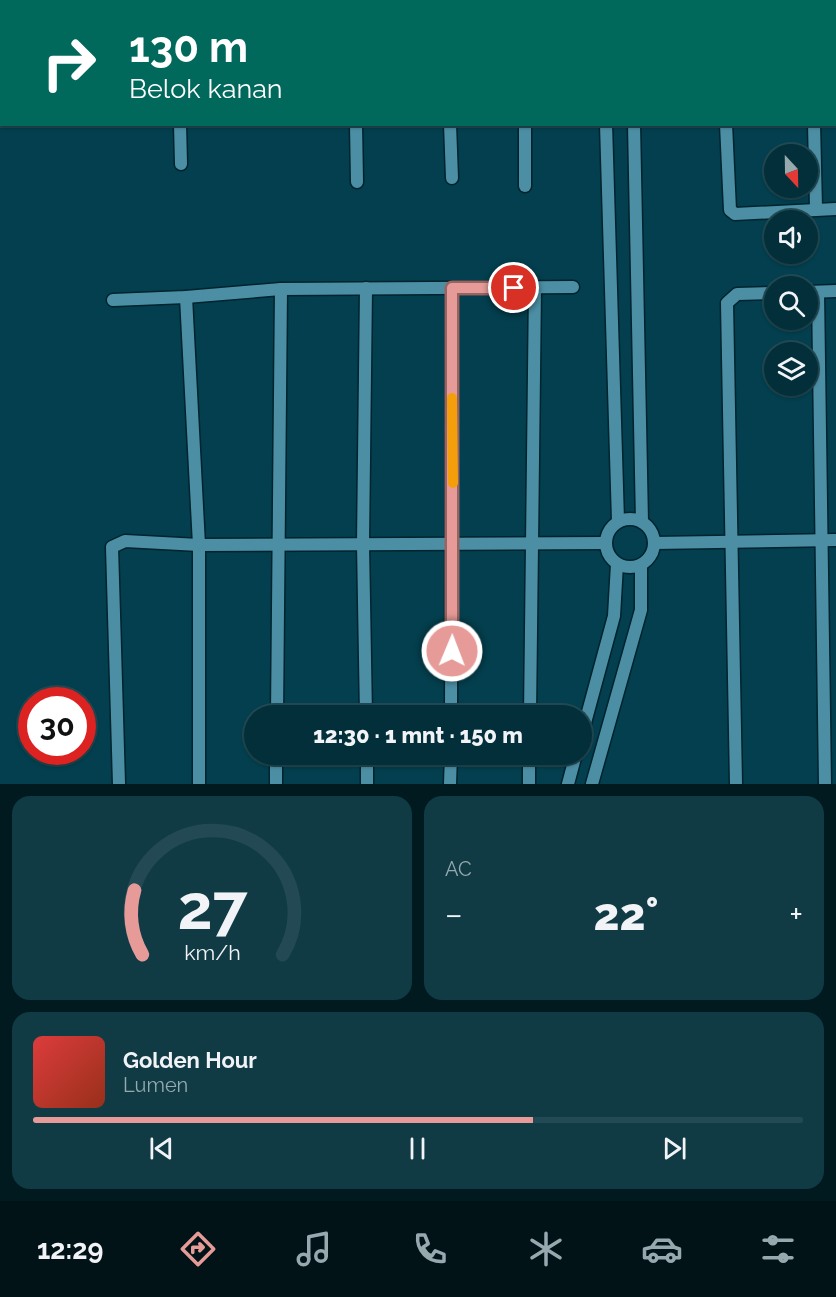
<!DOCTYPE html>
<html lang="id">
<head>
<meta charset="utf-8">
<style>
	:root { --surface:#022f3a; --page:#103b45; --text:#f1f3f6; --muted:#96a9af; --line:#234a54; --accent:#e69b98 }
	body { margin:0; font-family:Raleway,sans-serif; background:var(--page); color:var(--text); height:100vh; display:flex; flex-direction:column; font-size:22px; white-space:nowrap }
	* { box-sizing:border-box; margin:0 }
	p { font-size:20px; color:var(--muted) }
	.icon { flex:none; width:33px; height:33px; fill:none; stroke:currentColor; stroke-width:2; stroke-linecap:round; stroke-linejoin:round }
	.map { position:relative; height:784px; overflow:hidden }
	.sheet { display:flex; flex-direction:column; gap:12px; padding:12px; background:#011a20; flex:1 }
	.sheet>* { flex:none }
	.guide { position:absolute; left:0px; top:0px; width:837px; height:126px; box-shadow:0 2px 4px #0004,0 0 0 2px var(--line); background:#00695c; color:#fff; overflow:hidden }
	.needle { width:39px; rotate:158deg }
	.controls { position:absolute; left:764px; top:144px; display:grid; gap:12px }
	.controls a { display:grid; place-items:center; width:54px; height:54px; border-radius:50%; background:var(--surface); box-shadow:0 2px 4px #0004,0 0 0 2px var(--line); font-size:30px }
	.speed { position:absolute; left:18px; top:687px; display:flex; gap:12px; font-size:30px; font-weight:700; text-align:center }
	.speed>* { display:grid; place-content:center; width:78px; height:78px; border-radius:50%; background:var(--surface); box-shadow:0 2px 4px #0004,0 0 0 2px var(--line); line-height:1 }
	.speed .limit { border:9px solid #d22; background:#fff; color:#111 }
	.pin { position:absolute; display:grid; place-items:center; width:51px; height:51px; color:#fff; margin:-26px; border:3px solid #fff; border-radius:50%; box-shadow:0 2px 6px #0007 }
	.me { position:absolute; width:66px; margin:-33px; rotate:1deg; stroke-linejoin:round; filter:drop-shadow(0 0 4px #0008) }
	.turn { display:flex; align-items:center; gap:21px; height:126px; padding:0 30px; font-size:27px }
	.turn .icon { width:78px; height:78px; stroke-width:2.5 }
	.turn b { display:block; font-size:42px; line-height:51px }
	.big { font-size:45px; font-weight:800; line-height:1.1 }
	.sheet .tile { flex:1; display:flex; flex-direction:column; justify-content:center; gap:9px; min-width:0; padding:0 21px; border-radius:18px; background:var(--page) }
	.sheet .dial { align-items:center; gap:0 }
	.dial svg { height:156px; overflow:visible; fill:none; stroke:var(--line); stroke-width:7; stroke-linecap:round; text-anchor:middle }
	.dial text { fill:var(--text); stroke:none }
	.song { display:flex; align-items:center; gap:18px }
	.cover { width:72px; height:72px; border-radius:9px; background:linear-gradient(135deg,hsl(0 70% 55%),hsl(10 70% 35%)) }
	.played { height:6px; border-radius:3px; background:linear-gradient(90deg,var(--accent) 65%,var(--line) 65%) }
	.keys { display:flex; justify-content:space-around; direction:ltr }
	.heat { display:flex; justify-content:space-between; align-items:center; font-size:33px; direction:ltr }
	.sheet .tiles { flex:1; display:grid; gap:12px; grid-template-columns:1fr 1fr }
	.tile:last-child { grid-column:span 2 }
	.trip { position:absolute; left:244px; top:705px; width:348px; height:60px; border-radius:30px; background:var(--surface); box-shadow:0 2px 4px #0004,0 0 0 2px var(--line); font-weight:800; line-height:60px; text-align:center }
	.tab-bar { display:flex; height:96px; justify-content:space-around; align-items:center; background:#011317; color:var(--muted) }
	.tab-bar .icon { width:42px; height:42px }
	.tab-bar .current { color:var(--accent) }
	.tab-bar b { font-size:27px; color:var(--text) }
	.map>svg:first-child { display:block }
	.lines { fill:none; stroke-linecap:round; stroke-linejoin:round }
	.minor-casing { stroke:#00242e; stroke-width:15 }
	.minor { stroke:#4c8fa5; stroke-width:12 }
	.route-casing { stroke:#966563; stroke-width:15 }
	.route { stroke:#e69b98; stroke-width:10 }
	.slow { stroke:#f59e0b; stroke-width:10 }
</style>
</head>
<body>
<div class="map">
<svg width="836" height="784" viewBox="0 0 836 784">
	<rect width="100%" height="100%" fill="#033f4e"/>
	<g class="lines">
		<g class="minor-casing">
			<g id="minor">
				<path d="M178,0V2"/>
				<path d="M353,0L354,2"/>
				<path d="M446,0V2"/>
				<path d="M606,0V2"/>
				<path d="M633,0V2"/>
				<path d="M721,0V2"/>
				<path d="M810,0V2"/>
				<path d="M525,2V0"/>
				<path d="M672,2L674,0"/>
				<path d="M180,124L181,164"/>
				<path d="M356,124L357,182"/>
				<path d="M450,124L452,178"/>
				<path d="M606,124L618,521"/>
				<path d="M634,124L642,522"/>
				<path d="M726,124L730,210L735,214L836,209"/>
				<path d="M814,124L816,208"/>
				<path d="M525,186V124"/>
				<path d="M807,292L836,291"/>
				<path d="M818,292L825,784"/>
				<path d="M186,297L199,545V784"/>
				<path d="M113,300L186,297L281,289L573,287"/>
				<circle cx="630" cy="543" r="24"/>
				<path d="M654,543L836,540"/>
				<path d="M277,716L281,289"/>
				<path d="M366,716L363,544L366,288"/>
				<path d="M451,716L452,288"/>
				<path d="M530,716L535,287"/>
				<path d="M582,734L614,616L617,564"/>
				<path d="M367,754V784"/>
				<path d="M119,784L112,547L125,541L199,545L605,543"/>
				<path d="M276,784V754"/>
				<path d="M450,784L451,754"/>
				<path d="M529,784V754"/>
				<path d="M568,784L576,754"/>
				<path d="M592,784L641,610V565"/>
				<path d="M736,784L727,303L737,294L774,293"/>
			</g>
		</g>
		<use href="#minor" class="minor"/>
	</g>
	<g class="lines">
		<g class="route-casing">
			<path id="route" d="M452,651V288H514"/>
		</g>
		<use href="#route" class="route"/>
		<path class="slow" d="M452,398L453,483"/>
	</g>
</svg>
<div class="controls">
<a><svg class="needle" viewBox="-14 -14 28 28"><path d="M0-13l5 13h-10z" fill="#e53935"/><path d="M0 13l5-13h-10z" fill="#96a9af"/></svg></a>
<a><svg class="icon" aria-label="sound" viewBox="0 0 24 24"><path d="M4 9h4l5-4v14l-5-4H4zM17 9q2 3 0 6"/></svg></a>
<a><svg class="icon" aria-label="search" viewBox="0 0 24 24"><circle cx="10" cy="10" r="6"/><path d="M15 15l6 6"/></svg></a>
<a><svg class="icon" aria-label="layers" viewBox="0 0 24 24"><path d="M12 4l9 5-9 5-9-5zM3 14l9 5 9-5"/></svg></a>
</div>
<div class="speed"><div class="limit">30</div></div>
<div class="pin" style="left:514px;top:288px;background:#d93025"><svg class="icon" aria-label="arrive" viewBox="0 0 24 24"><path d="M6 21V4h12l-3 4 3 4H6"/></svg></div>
<svg class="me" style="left:452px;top:651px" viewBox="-20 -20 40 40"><circle r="17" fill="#e69b98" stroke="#fff" stroke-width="3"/><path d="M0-11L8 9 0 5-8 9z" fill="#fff"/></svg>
<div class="trip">12:30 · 1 mnt · 150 m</div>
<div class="guide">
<div class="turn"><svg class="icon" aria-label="right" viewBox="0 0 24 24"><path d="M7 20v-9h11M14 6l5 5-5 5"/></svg><div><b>130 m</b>Belok kanan</div></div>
</div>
</div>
<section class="sheet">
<div class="tiles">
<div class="tile dial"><svg viewBox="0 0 100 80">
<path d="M14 69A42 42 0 1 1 86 69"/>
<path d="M14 69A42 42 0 0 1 10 36" stroke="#e69b98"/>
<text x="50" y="56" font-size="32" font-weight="700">27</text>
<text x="50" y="72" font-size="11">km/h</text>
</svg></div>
<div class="tile"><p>AC</p>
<div class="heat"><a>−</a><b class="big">22°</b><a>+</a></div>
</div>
<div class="tile">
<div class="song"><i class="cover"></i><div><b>Golden Hour</b><p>Lumen</p></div></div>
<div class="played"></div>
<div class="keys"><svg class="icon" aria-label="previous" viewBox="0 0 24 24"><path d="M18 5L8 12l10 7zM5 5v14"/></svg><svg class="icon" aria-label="pause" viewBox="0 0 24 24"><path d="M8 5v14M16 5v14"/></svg><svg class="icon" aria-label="next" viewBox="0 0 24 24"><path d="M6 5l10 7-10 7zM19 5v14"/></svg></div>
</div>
</div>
</section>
<nav class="tab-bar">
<b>12:29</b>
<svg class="icon current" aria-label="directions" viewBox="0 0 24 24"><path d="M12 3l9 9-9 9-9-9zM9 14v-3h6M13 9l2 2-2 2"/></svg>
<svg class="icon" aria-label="music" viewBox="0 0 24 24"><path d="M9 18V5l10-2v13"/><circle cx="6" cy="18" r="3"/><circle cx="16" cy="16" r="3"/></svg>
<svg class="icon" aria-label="phone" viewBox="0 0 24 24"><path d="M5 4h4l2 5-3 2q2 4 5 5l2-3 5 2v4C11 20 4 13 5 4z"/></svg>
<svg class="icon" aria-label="climate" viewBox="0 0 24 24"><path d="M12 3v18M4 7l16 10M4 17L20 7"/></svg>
<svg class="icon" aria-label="car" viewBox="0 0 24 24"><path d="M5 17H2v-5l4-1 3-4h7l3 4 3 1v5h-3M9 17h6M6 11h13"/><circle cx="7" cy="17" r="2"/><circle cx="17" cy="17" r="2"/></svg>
<svg class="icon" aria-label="filters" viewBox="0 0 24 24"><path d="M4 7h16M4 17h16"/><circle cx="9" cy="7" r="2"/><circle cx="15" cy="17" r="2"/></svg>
</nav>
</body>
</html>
